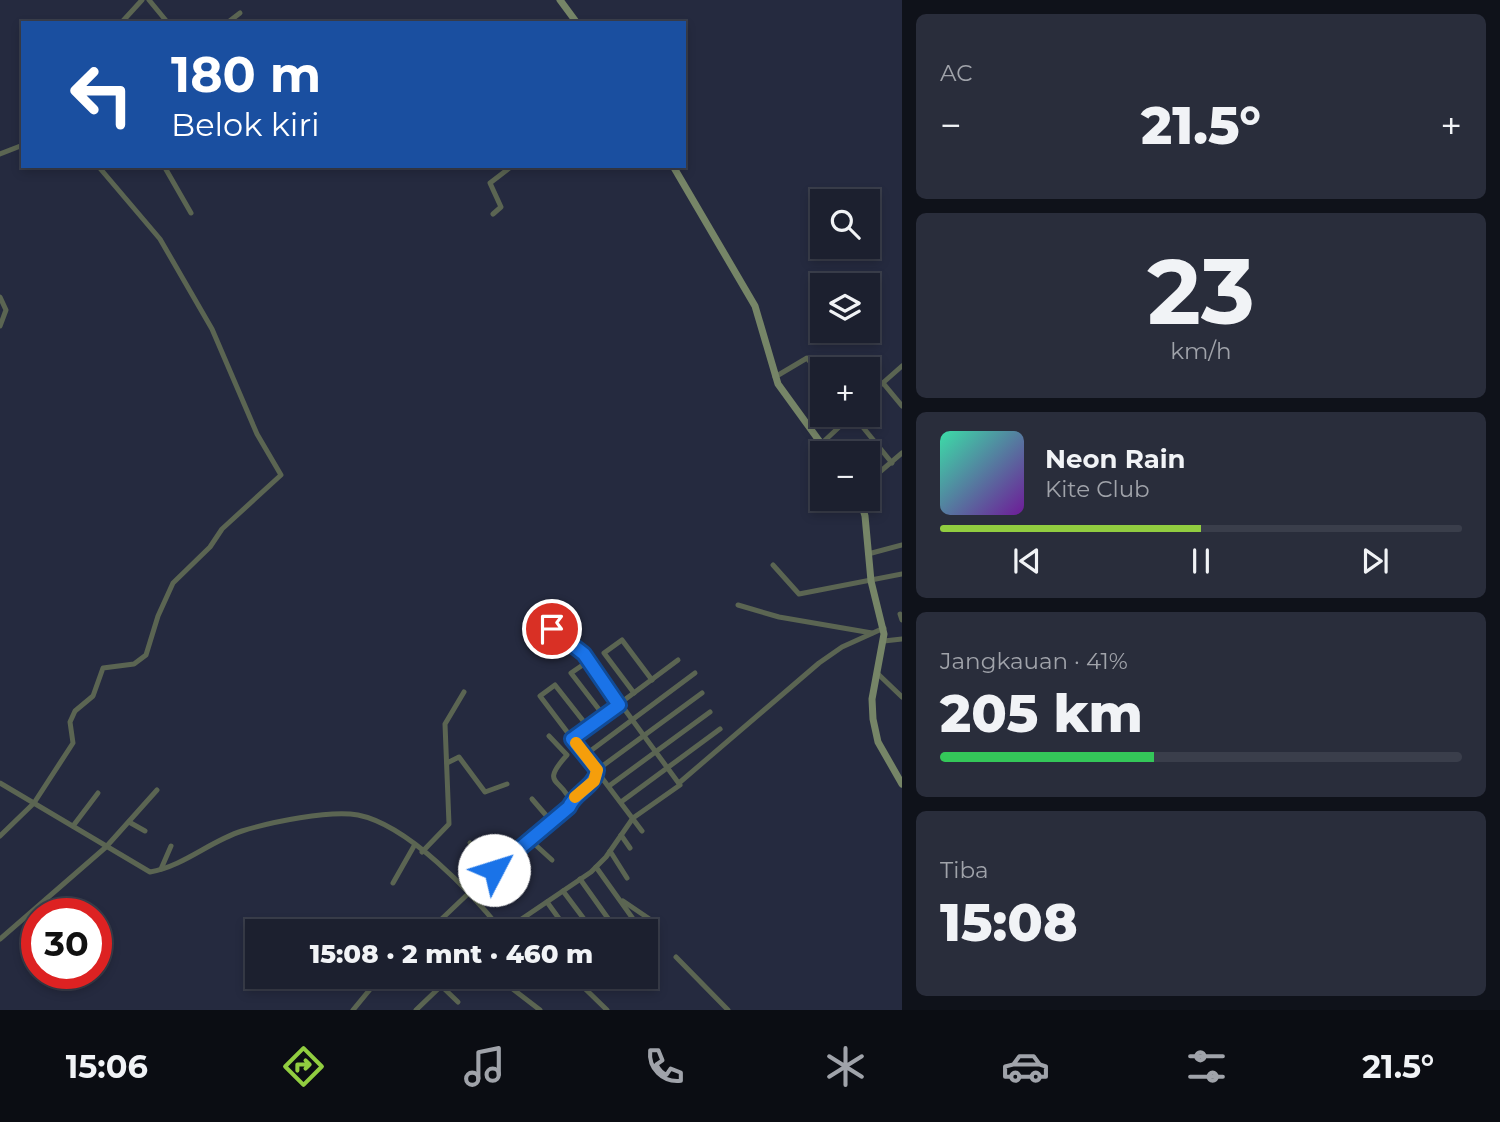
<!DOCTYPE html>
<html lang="id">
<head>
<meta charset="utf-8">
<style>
	:root { --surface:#1c202f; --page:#292d3b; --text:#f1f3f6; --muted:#a0a3aa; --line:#3a3e4b; --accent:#91cd40 }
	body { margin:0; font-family:Montserrat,sans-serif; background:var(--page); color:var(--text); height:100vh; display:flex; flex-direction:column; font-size:26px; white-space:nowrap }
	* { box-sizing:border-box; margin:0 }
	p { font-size:23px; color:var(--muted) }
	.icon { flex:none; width:38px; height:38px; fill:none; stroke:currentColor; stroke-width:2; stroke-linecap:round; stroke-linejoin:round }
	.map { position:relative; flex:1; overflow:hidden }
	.side { display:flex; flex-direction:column; gap:14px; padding:14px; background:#0f121a; width:598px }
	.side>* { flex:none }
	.banner { position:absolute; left:21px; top:21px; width:665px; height:147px; border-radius:0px; box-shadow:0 4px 10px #0003,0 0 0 2px var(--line); background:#1a4fa0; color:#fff; overflow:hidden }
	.buttons { position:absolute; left:810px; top:189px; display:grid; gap:14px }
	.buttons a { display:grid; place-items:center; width:70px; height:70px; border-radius:0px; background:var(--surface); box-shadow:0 4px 10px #0003,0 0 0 2px var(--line); font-size:35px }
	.speed { position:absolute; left:21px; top:898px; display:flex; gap:14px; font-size:35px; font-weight:700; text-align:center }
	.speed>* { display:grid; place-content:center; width:91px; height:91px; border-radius:50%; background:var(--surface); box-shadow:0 4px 10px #0003,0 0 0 2px var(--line); line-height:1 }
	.speed .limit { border:10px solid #d22; background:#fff; color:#111 }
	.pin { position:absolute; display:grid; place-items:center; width:60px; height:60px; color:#fff; margin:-30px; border:4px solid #fff; border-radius:50%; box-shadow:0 2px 7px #0007 }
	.me { position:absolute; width:77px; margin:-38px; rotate:50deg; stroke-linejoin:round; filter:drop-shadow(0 0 5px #0008) }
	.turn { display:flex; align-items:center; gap:24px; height:147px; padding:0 35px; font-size:32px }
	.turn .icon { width:91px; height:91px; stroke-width:2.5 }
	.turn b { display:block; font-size:49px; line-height:60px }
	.big { font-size:52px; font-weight:800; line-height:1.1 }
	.side .tile { flex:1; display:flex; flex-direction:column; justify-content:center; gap:10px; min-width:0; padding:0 24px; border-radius:10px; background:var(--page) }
	.side .dial { align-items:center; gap:0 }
	.dial b { font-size:91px; line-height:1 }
	.song { display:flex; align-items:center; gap:21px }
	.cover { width:84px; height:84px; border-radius:10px; background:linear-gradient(135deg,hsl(160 70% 55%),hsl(280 70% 35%)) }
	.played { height:7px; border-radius:4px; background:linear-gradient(90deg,var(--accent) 50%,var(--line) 50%) }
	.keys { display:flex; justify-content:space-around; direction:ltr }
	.heat { display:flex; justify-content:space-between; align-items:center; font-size:38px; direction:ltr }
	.charge { height:10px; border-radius:5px; background:linear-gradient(90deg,#34c759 41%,var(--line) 0) }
	.trip { position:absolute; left:245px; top:919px; width:413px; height:70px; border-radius:0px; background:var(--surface); box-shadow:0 4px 10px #0003,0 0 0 2px var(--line); font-weight:800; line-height:70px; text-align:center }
	.dock { display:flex; height:112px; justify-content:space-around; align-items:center; background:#0b0d13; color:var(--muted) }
	.dock .icon { width:49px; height:49px }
	.dock .active { color:var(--accent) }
	.dock b { font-size:32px; color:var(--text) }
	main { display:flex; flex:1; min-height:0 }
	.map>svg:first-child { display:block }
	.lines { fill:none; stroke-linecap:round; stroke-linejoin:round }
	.street { stroke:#5b6552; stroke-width:5 }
	.secondary { stroke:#768567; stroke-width:7 }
	.route-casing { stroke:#114b97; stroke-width:18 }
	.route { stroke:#1a73e8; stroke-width:12 }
	.slow { stroke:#f59e0b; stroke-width:12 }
</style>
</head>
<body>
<main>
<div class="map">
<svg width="902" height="1010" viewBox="0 0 902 1010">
	<rect width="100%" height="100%" fill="#252a3f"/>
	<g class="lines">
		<g class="street">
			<path d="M149,0L168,23"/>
			<path d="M121,23L142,0"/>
			<path d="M227,23L240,13"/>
			<path d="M0,154L23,145"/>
			<path d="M164,166L191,213"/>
			<path d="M493,214L501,207L490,183L512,166"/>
			<path d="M0,297L6,310L0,326"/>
			<path d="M775,377L807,358L822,377"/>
			<path d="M883,383L902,406"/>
			<path d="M868,396L902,366"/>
			<path d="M853,415L892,463"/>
			<path d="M821,444L852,415"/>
			<path d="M868,482L902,453"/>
			<path d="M868,554L902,545"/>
			<path d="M773,565L799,594L902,574"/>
			<path d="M738,605L779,617L872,633"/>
			<path d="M900,614L902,620"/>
			<path d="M884,641L902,639"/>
			<path d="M587,662L571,673L604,716"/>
			<path d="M877,673L902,697"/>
			<path d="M634,693L604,653L622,640L652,680"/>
			<path d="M588,727L555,685L540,696L642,831"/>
			<path d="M572,739L678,660"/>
			<path d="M585,755L695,673"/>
			<path d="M447,763L459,757L485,792L507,784"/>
			<path d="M0,783L150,872C184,866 210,841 242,831C271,822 329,810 358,815C408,825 471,892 502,931"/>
			<path d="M679,783L819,663L842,647L884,628"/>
			<path d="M609,786L710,712"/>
			<path d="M532,799L551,821"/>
			<path d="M571,801L594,781L597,770L702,693"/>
			<path d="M621,802L720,729"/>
			<path d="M129,822L145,831"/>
			<path d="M73,826L98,793"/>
			<path d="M621,835L630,848"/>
			<path d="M0,836L34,803L73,743L70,722L75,711L93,696L103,668L134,664L146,655L158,616L173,583L210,547L222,529L281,475L257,434L212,329L160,239L98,166"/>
			<path d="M529,839L552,860"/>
			<path d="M470,843L493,870"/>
			<path d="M610,851L627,878"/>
			<path d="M422,852L449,824L445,724L464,692"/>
			<path d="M596,867L641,930"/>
			<path d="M161,869L171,846"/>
			<path d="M580,879L617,931"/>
			<path d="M393,883L414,846"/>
			<path d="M563,891L593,931"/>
			<path d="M623,901L651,920"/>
			<path d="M547,902L568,931"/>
			<path d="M429,931L493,870L571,804C564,777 538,787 567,755L549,736"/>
			<path d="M504,931L591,872L606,857L633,818L680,785L584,654L552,629"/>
			<path d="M0,939L106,847L157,790"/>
			<path d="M676,957L728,1010"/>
			<path d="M431,976L458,1002"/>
			<path d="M572,976L607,1010"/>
			<path d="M505,983L540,1010"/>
			<path d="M353,1010L381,976"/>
			<path d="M416,1010L441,986"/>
		</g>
		<g class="secondary">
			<path d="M560,0L577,23"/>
			<path d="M673,166L755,306L778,384L828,453"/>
			<path d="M860,499L865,516L871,581L884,634L872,699L873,719L878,742L902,784"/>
		</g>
	</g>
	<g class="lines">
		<g class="route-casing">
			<path id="route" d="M494,870L569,807C575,792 595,787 597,770L572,739L619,705L584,654L552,629"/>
		</g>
		<use href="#route" class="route"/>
		<path class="slow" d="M575,797L594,781L597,770L576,743"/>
	</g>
</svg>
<div class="buttons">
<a><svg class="icon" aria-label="search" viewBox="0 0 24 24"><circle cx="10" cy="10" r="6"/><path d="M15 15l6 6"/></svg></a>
<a><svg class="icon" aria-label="layers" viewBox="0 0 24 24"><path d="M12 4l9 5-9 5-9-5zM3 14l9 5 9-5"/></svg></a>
<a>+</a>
<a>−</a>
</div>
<div class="speed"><div class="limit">30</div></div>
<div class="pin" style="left:552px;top:629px;background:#d93025"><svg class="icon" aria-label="arrive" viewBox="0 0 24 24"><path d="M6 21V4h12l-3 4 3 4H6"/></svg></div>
<svg class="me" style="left:494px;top:870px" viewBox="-20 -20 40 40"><circle r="19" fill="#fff"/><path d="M0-13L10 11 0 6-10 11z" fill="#1a73e8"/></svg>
<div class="trip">15:08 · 2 mnt · 460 m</div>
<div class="banner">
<div class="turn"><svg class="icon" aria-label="left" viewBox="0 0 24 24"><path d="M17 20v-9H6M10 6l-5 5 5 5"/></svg><div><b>180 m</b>Belok kiri</div></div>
</div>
</div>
<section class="side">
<div class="tile"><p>AC</p>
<div class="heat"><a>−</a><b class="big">21.5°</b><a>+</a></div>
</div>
<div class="tile dial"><b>23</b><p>km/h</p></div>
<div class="tile">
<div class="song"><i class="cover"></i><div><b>Neon Rain</b><p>Kite Club</p></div></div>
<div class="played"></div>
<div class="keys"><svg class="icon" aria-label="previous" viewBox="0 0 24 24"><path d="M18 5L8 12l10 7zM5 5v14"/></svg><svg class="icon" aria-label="pause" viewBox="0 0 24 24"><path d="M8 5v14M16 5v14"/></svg><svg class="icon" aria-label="next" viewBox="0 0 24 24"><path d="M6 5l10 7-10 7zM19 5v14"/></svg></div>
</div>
<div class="tile"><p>Jangkauan · 41%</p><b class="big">205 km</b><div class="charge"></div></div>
<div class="tile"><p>Tiba</p><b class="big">15:08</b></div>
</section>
</main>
<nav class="dock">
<b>15:06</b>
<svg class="icon active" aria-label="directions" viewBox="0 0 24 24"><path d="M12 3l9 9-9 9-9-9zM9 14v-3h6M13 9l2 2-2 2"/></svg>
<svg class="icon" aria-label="music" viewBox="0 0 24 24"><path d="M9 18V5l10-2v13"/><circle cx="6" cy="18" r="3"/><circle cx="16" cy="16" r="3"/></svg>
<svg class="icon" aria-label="phone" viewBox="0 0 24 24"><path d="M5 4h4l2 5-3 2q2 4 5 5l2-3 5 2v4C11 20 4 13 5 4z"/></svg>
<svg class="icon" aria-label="climate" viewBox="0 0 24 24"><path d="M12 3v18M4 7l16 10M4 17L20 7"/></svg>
<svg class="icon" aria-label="car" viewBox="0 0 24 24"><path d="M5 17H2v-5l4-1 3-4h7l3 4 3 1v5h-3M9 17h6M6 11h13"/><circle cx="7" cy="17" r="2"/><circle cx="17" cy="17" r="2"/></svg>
<svg class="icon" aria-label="filters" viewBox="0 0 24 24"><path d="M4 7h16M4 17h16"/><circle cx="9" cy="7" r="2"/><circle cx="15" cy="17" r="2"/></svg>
<b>21.5°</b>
</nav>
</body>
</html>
